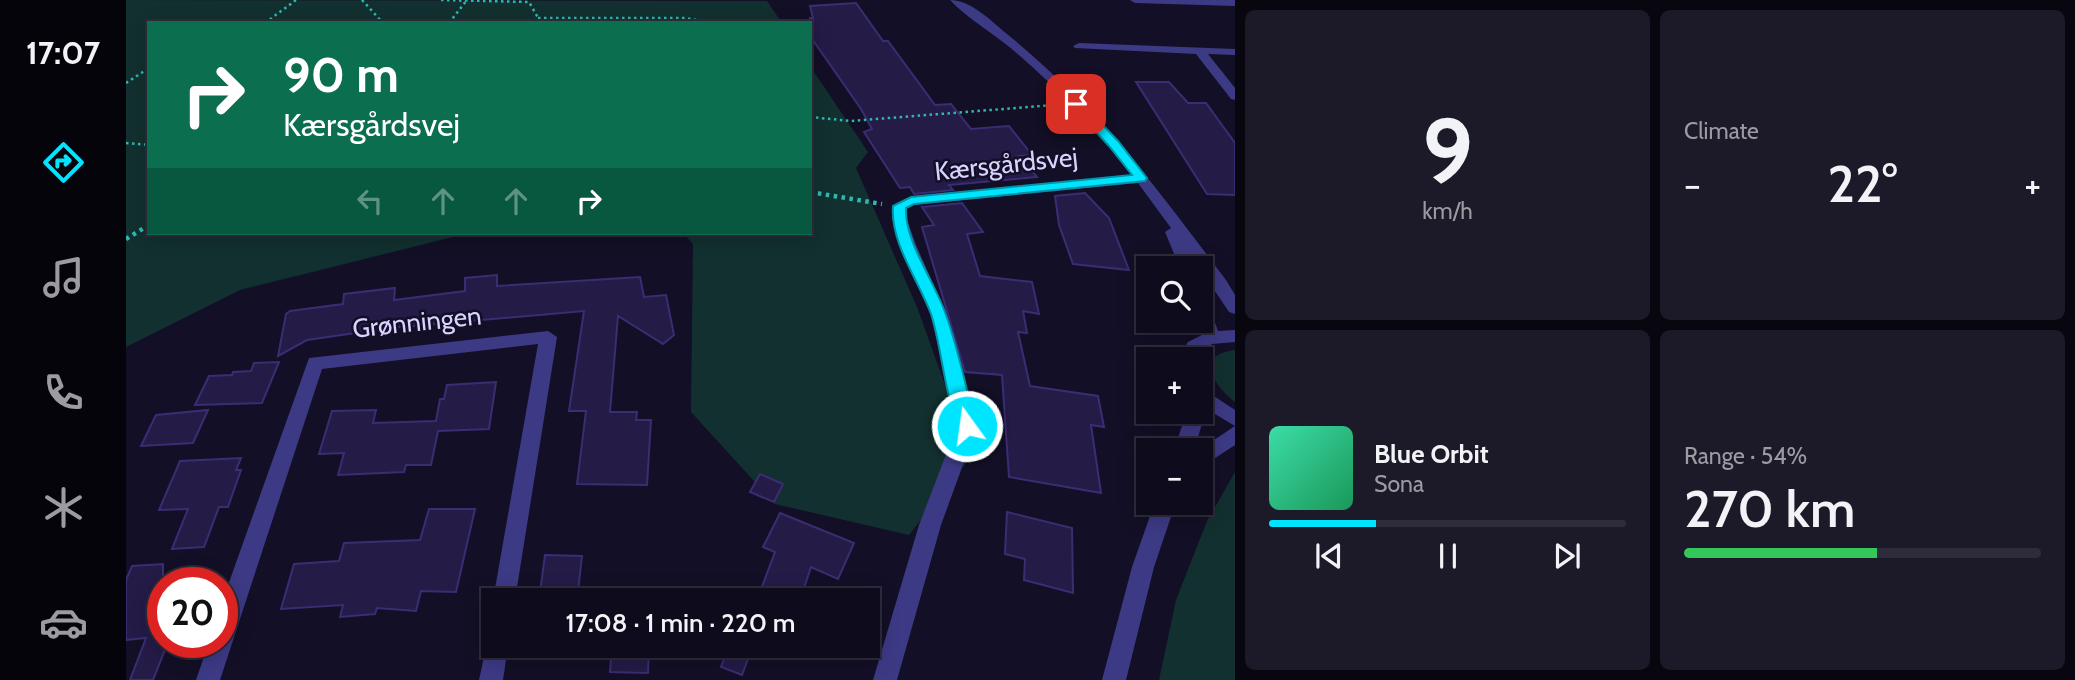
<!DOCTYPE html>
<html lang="en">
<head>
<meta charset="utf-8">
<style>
	:root { --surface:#0e0b1c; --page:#1c1929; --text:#f1f3f6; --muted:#9b9ba3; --line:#2e2b3b; --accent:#00e5ff }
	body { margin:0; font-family:Cabin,sans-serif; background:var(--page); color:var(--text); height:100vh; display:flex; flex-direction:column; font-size:26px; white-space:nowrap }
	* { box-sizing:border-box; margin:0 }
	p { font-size:23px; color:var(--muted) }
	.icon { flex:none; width:38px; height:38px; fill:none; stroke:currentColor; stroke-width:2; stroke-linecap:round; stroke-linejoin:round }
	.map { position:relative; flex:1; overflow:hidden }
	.sheet { display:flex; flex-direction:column; gap:10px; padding:10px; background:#08060f; width:840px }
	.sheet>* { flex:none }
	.banner { position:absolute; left:21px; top:21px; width:665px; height:214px; border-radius:0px; box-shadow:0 4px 18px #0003,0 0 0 2px var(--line); background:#0b6e4f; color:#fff; overflow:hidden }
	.controls { position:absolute; left:1010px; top:256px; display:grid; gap:14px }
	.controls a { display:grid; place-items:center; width:77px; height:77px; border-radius:0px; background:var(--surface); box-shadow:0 4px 18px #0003,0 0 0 2px var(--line); font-size:35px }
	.speed { position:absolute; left:21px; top:567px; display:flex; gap:14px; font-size:35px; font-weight:700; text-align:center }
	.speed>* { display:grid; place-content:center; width:91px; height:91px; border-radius:50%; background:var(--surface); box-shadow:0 4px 18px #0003,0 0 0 2px var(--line); line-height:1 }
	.speed .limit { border:10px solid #d22; background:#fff; color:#111 }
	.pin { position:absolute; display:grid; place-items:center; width:60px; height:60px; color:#fff; margin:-30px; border-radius:14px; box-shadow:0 4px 10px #0006 }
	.me { position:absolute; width:77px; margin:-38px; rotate:346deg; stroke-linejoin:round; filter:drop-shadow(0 0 5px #0008) }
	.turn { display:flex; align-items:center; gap:24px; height:147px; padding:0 21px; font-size:32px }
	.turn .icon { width:91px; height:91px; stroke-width:2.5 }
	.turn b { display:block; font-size:49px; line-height:60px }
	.lanes { display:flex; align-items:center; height:66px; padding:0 21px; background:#0003; justify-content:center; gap:35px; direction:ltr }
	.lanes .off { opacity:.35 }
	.big { font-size:52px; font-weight:600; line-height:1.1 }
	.sheet .card { flex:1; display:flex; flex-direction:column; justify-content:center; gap:10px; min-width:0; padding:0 24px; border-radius:10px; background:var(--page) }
	.sheet .dial { align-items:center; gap:0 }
	.dial b { font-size:91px; line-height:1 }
	.song { display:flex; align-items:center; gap:21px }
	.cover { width:84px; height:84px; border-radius:10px; background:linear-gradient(135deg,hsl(160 70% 55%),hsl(150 70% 35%)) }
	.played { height:7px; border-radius:4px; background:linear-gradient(90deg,var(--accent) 30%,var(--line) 30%) }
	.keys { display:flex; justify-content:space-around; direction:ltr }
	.heat { display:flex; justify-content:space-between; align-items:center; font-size:38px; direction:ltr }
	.charge { height:10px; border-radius:5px; background:linear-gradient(90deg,#34c759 54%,var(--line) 0) }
	.sheet .tiles { flex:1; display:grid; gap:10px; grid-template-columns:repeat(2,1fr) }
	.trip { position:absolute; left:355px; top:588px; width:399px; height:70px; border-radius:0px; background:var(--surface); box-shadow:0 4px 18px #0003,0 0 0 2px var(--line); font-weight:600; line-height:70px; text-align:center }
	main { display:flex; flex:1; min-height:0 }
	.tabs { display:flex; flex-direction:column; width:126px; justify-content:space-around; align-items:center; background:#06040b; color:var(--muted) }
	.tabs .icon { width:49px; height:49px }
	.tabs .current { color:var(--accent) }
	.tabs b { font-size:32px; color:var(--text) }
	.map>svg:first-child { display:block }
	.green { fill:#12302f }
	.building { fill:#241b47; stroke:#3b2d73; stroke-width:2 }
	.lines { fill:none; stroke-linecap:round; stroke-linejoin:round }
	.path-far1 { stroke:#2fb8b0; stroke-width:2.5; stroke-dasharray:2.5 3.5; stroke-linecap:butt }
	.path { stroke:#2fb8b0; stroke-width:4.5; stroke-dasharray:3.5 4.5; stroke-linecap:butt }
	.minor { fill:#3d3a85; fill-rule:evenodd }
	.route { fill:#00e5ff; stroke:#0095a6; stroke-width:2 }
	.labels { text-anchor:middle; stroke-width:5; stroke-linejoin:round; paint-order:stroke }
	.street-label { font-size:26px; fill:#d9d4ff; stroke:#130f26 }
</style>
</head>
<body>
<main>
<nav class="tabs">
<b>17:07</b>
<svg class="icon current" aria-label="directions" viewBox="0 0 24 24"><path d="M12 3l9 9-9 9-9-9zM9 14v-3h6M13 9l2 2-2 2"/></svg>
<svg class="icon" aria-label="music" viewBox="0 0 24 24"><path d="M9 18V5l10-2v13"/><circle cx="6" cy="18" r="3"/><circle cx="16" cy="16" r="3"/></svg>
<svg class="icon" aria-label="phone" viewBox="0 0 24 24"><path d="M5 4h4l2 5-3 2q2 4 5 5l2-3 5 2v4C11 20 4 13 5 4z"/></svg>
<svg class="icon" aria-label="climate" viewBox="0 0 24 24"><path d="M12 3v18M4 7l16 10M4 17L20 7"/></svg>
<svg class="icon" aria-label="car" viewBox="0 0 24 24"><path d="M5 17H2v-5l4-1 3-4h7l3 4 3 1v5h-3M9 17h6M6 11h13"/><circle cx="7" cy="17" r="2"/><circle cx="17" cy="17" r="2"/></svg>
</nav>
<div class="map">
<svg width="1109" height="680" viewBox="0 0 1109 680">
	<rect width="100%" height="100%" fill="#130f26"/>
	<g class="green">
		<path d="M0,0L641,1L656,23H23V233H343L114,290L0,347Z"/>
		<path d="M684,66L742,152L730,168L791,307L845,457L783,535L649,504L565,412L567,244L557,233H684Z"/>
		<path d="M1109,350V402C1088,386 1067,355 1109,350Z"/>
		<path d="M1109,472V680H1033L1050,600L1081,521Z"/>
	</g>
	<g class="building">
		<path d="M730,3L757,41H762L809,105L825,104L845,129L883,126L906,155L893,156L911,177L823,185L827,190L788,194L784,187L774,188L738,132L746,129L735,109L684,36V18H687L684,6Z"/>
		<path d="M1010,82H1043L1062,103H1080L1109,143V195L1081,194Z"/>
		<path d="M959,193L983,218L1003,270L947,264L933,225L929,196Z"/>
		<path d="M836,203L857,232L841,234L854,276L906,282L913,314L897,311L901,333L892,332L904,386L972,396L978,427L965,425L975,493L883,477L876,375L839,372L796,227L808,225L796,207Z"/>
		<path d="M371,275V286L514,277L518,297L540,295L548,335L537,344L492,316L484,412H511L510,420H525L521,485L451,484L460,411H443L458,311L264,328L181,340L152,356L160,314L164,311L217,304L218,294L269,288L268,300L339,291V278Z"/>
		<path d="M153,362L136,403L69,405L83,376L106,375L107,372L125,371L128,363Z"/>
		<path d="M370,382L363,429L312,431L305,465H280L278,472L212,475L218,453L193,454L206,411L250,410L247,423L310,421L314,399H318L321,385Z"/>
		<path d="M82,410L67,443L15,446L30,415Z"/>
		<path d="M115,458L110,470H115L102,507H93L78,547L46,549L62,509L33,510L54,461Z"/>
		<path d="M634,474L657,484L648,502L624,492Z"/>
		<path d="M303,509H349L330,592L295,591L290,611L251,608L249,614L214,617L217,605L155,609L168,564L213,561L218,543L294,540Z"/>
		<path d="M881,512L946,528L947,593L898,580L899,559L879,554Z"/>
		<path d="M654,513L728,543L712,579L685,567L674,600H631L649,552L637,547Z"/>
		<path d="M419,555L456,556L451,600H413Z"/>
		<path d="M37,564V642H42L27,680H4L20,638L0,640V580L6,566Z"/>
		<path d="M486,646H523L522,673L484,672Z"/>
		<path d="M603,646H627L616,675L595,667Z"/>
	</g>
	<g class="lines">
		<g class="path-far1">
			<path d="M236,0L257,23"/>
			<path d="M315,0L403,2L415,23"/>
			<path d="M412,18H559L587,23"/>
			<path d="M139,23L170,0"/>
			<path d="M323,23L341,0"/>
			<path d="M0,83L23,68"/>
			<path d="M684,117L725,121L928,105"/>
			<path d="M0,143L23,145"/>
		</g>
		<g class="path">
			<path d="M684,192L756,204"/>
			<path d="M0,239L23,225"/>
		</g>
		<g class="minor">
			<path d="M824,0C845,0 865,21 881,34C973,109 1030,187 1100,280L1109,295V314L1103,312L1064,254L1070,268H1054L1039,232L1045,228L1012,183L787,205L781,208L780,217L790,245L821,315L851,426L815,525L771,680H747L793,525L831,426L805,315L774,245L766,217L767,206L784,197L1006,175C971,129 931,88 887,50C867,33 842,19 824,0Z"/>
			<path d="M1004,0H1109V6L1009,3Z"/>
			<path d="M953,43L1109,49V55L1082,54L1109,88V100L1105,99L1070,54L949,48L947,46Z"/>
			<path d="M1074,298L1082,303L1092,331L1109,330V342L1086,344L1069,359H1051L1062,342L1076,335L1072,320H1074Z"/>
			<path d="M422,331L431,337L389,600L368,602L367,600L412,344L196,369L94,680H70L83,642H96V602L183,358Z"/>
			<path d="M1074,387L1109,410V426L1079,408L1080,411L1068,450H1048L1061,411H1074Z"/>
			<path d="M1109,426V445L1074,468L1073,450Z"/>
			<path d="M1029,502H1050L1028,567L1000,680H976L1006,567Z"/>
			<path d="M368,636V646H382L377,680H353L362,638Z"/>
		</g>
	</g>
	<path class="route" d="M946,101H954L992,141L1021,178L1019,181L788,204L780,208C778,241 810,284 820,315C833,351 840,389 850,426L847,431H835C819,402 816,347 805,314C793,281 764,243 767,206L785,197L1006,175L983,146L946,106Z"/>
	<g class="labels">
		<g class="street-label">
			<text transform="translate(880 164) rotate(-6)" y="9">Kærsgårdsvej</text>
			<text transform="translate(291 322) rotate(-6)" y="9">Grønningen</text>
		</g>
	</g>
</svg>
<div class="controls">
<a><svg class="icon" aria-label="search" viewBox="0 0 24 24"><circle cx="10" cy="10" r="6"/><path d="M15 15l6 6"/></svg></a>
<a>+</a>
<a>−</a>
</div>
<div class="speed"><div class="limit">20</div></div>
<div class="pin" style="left:950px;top:104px;background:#d93025"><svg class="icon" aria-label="arrive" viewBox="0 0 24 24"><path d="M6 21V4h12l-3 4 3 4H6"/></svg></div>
<svg class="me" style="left:841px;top:426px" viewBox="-20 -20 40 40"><circle r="17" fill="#00e5ff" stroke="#fff" stroke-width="3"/><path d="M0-11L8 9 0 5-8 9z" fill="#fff"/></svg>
<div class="trip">17:08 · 1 min · 220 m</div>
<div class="banner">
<div class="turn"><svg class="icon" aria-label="right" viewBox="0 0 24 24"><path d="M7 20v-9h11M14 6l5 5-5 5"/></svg><div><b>90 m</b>Kærsgårdsvej</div></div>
<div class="lanes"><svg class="icon off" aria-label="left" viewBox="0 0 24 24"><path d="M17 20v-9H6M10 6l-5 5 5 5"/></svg><svg class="icon off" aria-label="ahead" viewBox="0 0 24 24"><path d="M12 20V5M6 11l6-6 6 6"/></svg><svg class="icon off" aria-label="ahead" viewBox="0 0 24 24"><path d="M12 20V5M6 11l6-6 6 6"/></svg><svg class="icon" aria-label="right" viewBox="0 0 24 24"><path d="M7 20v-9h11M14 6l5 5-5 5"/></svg></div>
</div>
</div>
<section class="sheet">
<div class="tiles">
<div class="card dial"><b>9</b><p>km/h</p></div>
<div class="card"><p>Climate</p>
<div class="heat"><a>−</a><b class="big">22°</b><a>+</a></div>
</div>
<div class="card">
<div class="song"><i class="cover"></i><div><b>Blue Orbit</b><p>Sona</p></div></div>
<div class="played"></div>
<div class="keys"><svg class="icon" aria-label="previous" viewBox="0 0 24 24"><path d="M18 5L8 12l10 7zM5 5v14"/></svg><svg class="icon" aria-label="pause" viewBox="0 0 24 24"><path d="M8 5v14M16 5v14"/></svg><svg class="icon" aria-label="next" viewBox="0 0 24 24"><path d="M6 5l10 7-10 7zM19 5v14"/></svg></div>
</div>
<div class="card"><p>Range · 54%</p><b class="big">270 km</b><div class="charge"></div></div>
</div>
</section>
</main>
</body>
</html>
